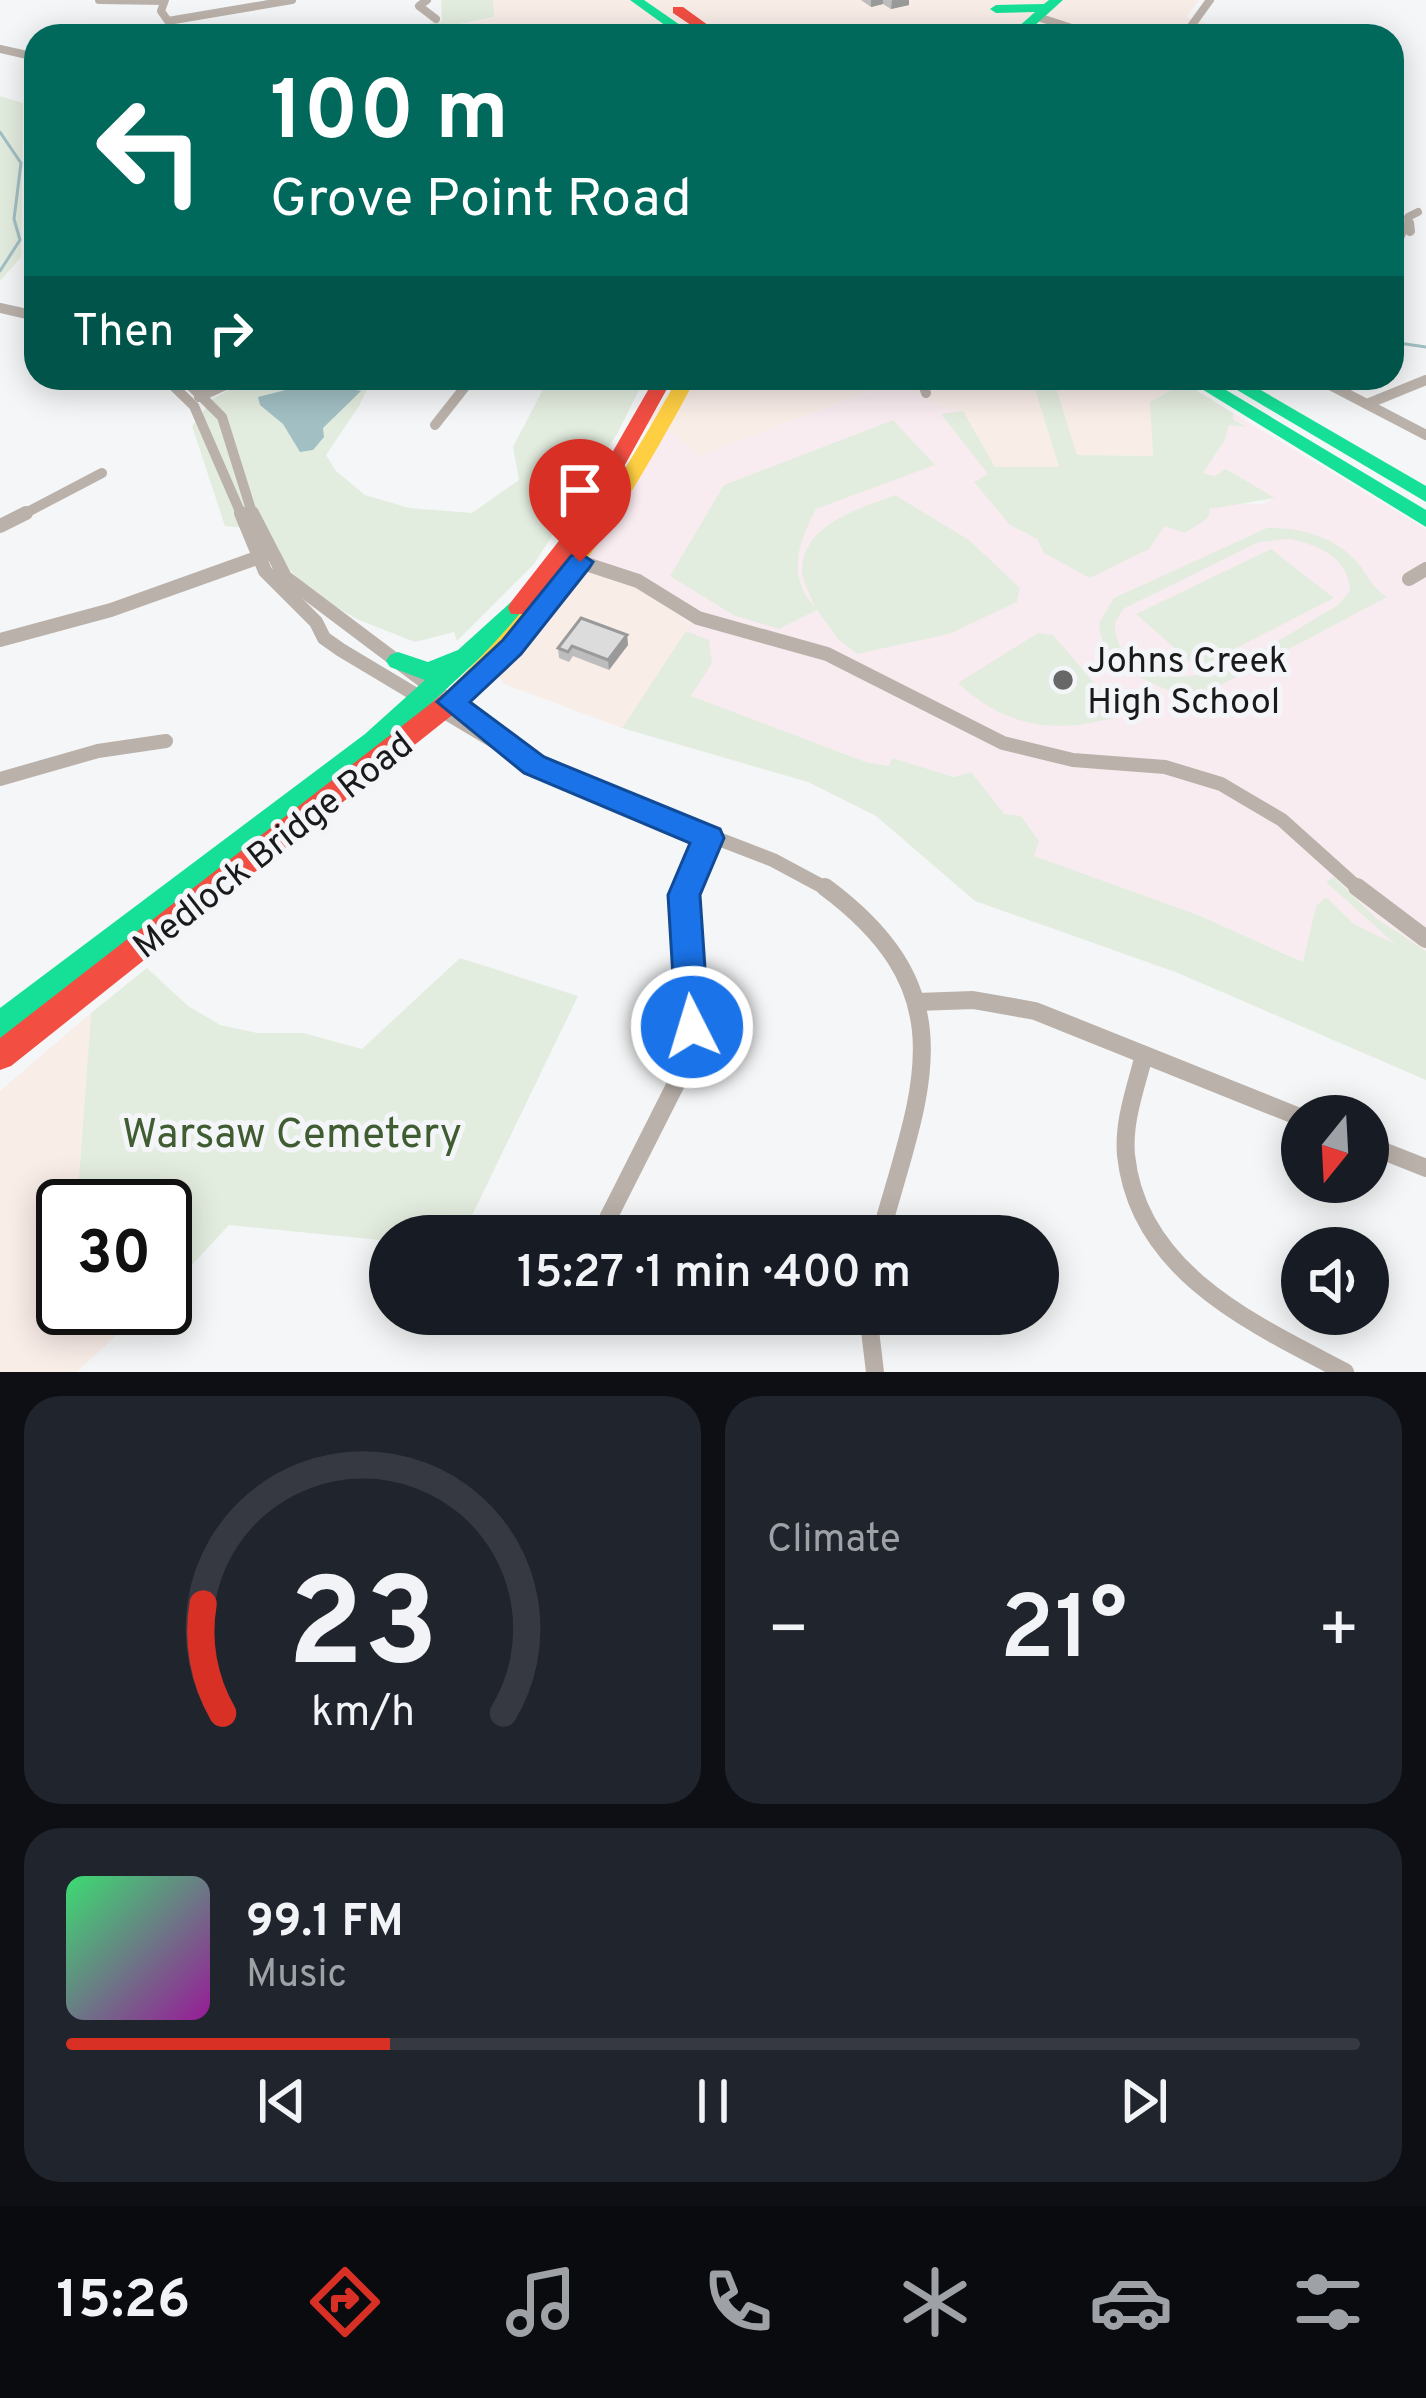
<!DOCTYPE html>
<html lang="en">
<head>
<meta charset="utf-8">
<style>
	:root { --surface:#171b24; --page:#20242c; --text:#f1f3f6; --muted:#9ea1a6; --line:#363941; --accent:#d93025 }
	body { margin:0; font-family:Overpass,sans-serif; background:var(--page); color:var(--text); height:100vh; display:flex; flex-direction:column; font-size:45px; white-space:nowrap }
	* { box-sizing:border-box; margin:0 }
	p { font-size:39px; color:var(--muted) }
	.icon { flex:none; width:66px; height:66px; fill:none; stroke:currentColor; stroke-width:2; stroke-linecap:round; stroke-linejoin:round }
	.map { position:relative; height:1372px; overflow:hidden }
	.panel { display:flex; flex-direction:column; gap:24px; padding:24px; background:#0d0f14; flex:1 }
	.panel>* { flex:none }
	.guide { position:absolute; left:24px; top:24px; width:1380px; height:366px; border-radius:36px; box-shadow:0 6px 30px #0003; background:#00695c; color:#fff; overflow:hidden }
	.needle { width:78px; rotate:198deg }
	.fabs { position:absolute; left:1281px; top:1095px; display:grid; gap:24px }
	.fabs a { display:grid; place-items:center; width:108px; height:108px; border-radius:50%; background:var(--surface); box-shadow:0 6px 30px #0003; font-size:60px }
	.speed { position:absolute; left:36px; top:1179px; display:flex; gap:24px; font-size:60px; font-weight:700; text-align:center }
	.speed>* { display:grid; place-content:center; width:156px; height:156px; border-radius:50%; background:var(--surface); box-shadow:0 6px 30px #0003; line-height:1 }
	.speed .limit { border:6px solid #111; border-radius:18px; background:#fff; color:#111 }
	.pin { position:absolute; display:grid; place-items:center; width:102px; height:102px; color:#fff; margin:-123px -51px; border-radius:50% 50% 50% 0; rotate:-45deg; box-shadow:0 0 12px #0007 }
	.pin .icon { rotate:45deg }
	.me { position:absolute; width:132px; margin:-66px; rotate:355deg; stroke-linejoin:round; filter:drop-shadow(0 0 9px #0008) }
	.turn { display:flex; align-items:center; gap:42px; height:252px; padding:0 48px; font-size:54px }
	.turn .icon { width:156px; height:156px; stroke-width:2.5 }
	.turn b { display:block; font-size:84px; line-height:102px }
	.then { display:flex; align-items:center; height:114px; padding:0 48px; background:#0003; gap:24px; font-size:45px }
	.big { font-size:90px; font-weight:600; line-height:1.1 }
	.panel .widget { flex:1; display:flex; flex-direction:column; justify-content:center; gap:18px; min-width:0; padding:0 42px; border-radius:36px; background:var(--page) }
	.panel .dial { align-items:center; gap:0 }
	.dial svg { height:312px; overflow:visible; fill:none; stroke:var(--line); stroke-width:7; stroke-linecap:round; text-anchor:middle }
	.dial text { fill:var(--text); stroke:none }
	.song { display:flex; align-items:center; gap:36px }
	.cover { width:144px; height:144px; border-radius:18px; background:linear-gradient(135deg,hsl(140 70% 55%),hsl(300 70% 35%)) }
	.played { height:12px; border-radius:6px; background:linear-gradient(90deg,var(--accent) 25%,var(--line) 25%) }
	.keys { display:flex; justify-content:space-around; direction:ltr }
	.heat { display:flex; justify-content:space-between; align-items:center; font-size:66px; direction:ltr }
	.panel .tiles { flex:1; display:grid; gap:24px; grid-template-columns:1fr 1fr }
	.widget:last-child { grid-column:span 2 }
	.trip { position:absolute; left:369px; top:1215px; width:690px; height:120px; border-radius:60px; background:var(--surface); box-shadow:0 6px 30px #0003; font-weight:600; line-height:120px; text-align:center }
	.menu { display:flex; height:192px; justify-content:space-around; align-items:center; background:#090b0e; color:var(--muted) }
	.menu .icon { width:84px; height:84px }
	.menu .on { color:var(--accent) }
	.menu b { font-size:54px; color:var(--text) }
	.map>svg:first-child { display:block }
	.commercial { fill:#f9ede8 }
	.education { fill:#f9ecf0 }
	.green { fill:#e3eddf; fill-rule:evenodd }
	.water { fill:#a2c0c4 }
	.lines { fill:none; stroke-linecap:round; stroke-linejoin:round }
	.stream { stroke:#a2c0c4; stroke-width:3 }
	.street-far3 { stroke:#bab1aa; stroke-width:8 }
	.street-far2 { stroke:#bab1aa; stroke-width:10 }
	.street-far1 { stroke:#bab1aa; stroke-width:14 }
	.street { stroke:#bab1aa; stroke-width:18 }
	.fast { fill:#16e098; fill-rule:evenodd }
	.slow { fill:#ffcf43; fill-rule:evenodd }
	.jam { fill:#f24e42; fill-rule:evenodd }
	.wall { fill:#bdbdbd }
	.shaded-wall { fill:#9a9a9a }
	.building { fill:#dcdcdc; stroke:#9a9a9a; stroke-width:3 }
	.route { fill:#1a73e8; stroke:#114b97; stroke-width:3 }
	.poi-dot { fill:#676768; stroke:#f4f5f8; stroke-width:4.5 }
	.labels { text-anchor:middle; stroke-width:10; stroke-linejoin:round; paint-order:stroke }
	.poi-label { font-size:36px; fill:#1a1a1b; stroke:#f4f5f8; text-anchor:start }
	.street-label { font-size:36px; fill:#1a1a1b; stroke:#f4f5f8 }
	.near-park-label { font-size:42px; fill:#405d31; stroke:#f4f5f8 }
</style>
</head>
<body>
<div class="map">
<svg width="1426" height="1372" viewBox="0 0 1426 1372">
	<rect width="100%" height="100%" fill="#f5f6f7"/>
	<g class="commercial">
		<path d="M493,0H1199L1186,17L1247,36H400L493,18Z"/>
		<path d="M685,378H903L699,456L664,425L643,424Z"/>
		<path d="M915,378H1037L1034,386L1059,467H995L963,412L930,402Z"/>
		<path d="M1051,378H1258L1184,383L1151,402L1153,456L1077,455Z"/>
		<path d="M564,559L639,589L691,624L622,728L504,684L481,651L546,590Z"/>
		<path d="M91,1013L77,1203L81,1206H63V1308H145L77,1372H0V1091Z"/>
	</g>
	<path class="education" d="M903,378H915L930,402L963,411L942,415L989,474L1010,525L1038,539L1164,526L1230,503L1263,504L1273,499L1227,469L1214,476L1203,473L1225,440L1229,424L1244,425L1233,419V413L1426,529V951L1376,918L1334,877L1401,948L1316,906L1304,962L1198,915L1033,856L971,772L955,777L893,759L889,766L866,762L690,696L698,639L686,631L691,623L638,589L578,564L664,425L699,456Z"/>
	<g class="green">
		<path d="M441,0H493L494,17L400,36L247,34C277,17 315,32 348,33C380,34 412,27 442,21Z"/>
		<path d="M0,96L23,103L21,257L0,281Z"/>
		<path d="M251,378H372L359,406L326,455L336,471L365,495L409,508L472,513L519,480L513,447L549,378H645L617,434L534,564L457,641L454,632L415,642L359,620L314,595L285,565L266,530L225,526L192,426L213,399Z"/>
		<path d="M1037,378L1054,381L1077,455L1153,456L1150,402L1184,383L1233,413V419L1246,427L1229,425L1225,440L1203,473L1214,476L1226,469L1275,498L1210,509L1208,518L1185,533L1165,526L1149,549L1090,578L1044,553L1037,539L1010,525L974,482L988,474L941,414L963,411L995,467H1059L1034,386Z"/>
		<path d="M893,420L935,465L816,509C798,543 787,576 814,606C811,595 802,581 802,570C803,523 860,509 895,495L969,540L1020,588L1017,602L949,634L857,654L838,639L817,610L779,629L733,615L670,576L724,485Z"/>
		<path d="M1267,528C1299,527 1334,536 1356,561C1369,575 1370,586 1387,597L1187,703C1155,676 1102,677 1099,623L1114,598ZM1288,539C1317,544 1349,557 1350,591L1337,606C1283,635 1197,705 1137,664C1122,654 1115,641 1115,623L1123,609L1259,542Z"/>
		<path d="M1271,549L1334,598L1197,668L1136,614Z"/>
		<path d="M686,631L709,640L712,663L691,696L866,762L889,766L892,758L954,777L971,772L1004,814L1021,816L1039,841L1034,856L1198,915L1303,962L1316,906L1326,897L1354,924L1395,944L1326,882L1334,877L1376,918L1426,951V1080L1178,973L975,901L876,816L808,782L622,728Z"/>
		<path d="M1038,633L1053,635L1122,715C1059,735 1007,729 958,683Z"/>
		<path d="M460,958L578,996L462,1236H390V1241L229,1225L190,1267L165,1253V1206L77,1204L91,1013L147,968L188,1006L220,1025L257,1033H303L362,1049Z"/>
	</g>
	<path class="water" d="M321,381L361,391L323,428L324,437L313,450L300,452L283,424L260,405L258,397Z"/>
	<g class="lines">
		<g class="stream">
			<path d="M0,132L21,163L14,219L20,240L0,271"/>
			<path d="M1392,342L1426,347"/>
		</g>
		<g class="street-far3">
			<path d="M99,0L164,1"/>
			<path d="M165,0L161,11L168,21L292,0"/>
			<path d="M427,0L419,6L436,19"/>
			<path d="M1038,17L1096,36"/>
			<path d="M1184,36L1210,0"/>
			<path d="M0,49L36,57"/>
			<path d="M1392,204L1400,226"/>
			<path d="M1409,226L1408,217L1418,212"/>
		</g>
		<g class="street-far2">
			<path d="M1409,223L1410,231"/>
			<path d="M1392,254L1402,231L1399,223"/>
			<path d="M0,308L36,316"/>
			<path d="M165,378L194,406L242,516"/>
			<path d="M183,378L222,417L253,516"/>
			<path d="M921,378L926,393"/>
			<path d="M1332,386L1426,435"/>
			<path d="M199,397L241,378"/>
			<path d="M1367,404L1426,380"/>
			<path d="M435,425L472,378"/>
			<path d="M20,516L102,473"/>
		</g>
		<g class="street-far1">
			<path d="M241,513L265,571L316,622L324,638L341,650L545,772L773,860L829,890"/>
			<path d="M252,513L285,577L511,747"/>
			<path d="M0,526L26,513"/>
			<path d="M580,562L638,581L698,618L827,654L1003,743L1073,760L1165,767L1221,784L1282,820L1360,890"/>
			<path d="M1409,579L1426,569"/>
			<path d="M0,640L111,610L265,555"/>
			<path d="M0,779L98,751L166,741"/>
			<path d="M685,890L709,838"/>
		</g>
		<g class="street">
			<path d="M825,887C969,994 921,1089 880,1236"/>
			<path d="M1357,887L1426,939"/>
			<path d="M917,1002L973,1000L1035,1011L1302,1118"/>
			<path d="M1144,1055C1136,1087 1123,1121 1126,1155C1138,1272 1253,1324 1345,1372"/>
			<path d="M1368,1145L1426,1168"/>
			<path d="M599,1236L690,1056L682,929L685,887"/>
			<path d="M868,1314L875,1372"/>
		</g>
		<g class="fast">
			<path d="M630,0H644L696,36H680Z"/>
			<path d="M1049,0H1063L1023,36H1008L1035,12L996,13L990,9L996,5L1044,4Z"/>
			<path d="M1184,378H1206L1426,510V527Z"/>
			<path d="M1217,378H1240L1426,486V502Z"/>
			<path d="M519,600L530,608L527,614L383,748L10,1036L0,1040V1008L365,734L425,680L390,667L386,661L390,655L398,652L428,662L458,650L511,602Z"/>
		</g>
		<g class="slow">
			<path d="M1053,25L1087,33L1089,36L1026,33Z"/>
			<path d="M678,378H696C631,500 561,611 461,708H443L440,701L443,694C544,600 611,498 678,378Z"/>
		</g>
		<g class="jam">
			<path d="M673,7H683L723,36H707L673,13Z"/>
			<path d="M655,378H673L585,537L527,614H511L508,608L511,602L569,528Z"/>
			<path d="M452,692L461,694L464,701L461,708L11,1066L0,1070V1038L443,694Z"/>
		</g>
	</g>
	<g class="wall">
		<path d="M861,0H909V5L891,9L883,4L871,7Z"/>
		<path d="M627,635L628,645L609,670L573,656L569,662L559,658L558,648Z"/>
	</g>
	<g class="shaded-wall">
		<path d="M871,0H883V4L871,7Z"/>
		<path d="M892,0H909V5L891,9Z"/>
		<path d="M627,635L628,645L609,670L608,660Z"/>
	</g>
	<path class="building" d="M581,618L627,635L608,660L572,646L568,652L558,648Z"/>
	<path class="route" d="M580,553L593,562L589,568L521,654L470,702L544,757L720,829L724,838L700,895L709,1027L704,1038L692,1043L680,1038L676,1027L668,895L690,843L524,773L437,702L503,640L571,556Z"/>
	<circle class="poi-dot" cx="1063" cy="680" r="12"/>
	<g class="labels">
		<g class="poi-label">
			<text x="1087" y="672">Johns Creek<tspan x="1087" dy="41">High School</tspan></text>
		</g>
		<g class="street-label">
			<text transform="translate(272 844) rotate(-38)" y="13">Medlock Bridge Road</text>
		</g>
		<g class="near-park-label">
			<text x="292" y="1147">Warsaw Cemetery</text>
		</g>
	</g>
</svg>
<div class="fabs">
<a><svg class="needle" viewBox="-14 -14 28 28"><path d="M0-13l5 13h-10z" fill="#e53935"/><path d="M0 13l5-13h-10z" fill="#9ea1a6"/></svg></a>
<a><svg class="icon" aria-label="sound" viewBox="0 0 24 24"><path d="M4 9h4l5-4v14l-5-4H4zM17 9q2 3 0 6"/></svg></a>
</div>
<div class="speed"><div class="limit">30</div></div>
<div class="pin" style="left:580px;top:562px;background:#d93025"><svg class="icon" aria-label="arrive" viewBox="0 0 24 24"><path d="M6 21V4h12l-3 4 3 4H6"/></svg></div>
<svg class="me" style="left:692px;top:1027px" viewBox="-20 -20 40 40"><circle r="17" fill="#1a73e8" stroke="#fff" stroke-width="3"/><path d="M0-11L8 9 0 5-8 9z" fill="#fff"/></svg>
<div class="trip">15:27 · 1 min · 400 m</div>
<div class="guide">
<div class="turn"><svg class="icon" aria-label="left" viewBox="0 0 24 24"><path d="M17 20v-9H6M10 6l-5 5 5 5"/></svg><div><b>100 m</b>Grove Point Road</div></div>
<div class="then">Then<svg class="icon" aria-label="right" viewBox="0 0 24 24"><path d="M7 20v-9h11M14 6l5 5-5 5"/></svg></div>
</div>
</div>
<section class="panel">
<div class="tiles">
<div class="widget dial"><svg viewBox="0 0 100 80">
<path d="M14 69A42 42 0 1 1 86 69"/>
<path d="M14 69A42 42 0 0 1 9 41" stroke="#d93025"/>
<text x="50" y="56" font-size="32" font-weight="700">23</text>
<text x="50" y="72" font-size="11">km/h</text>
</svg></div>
<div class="widget"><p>Climate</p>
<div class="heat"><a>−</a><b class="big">21°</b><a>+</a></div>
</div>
<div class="widget">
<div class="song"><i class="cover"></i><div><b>99.1 FM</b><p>Music</p></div></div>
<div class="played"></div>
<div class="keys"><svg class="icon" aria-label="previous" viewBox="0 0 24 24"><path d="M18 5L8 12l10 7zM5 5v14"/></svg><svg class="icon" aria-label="pause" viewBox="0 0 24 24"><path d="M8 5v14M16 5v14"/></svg><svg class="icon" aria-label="next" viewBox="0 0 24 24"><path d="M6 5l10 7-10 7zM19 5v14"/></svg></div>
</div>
</div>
</section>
<nav class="menu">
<b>15:26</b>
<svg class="icon on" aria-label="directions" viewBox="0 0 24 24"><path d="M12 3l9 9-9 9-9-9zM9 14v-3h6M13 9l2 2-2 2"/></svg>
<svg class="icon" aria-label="music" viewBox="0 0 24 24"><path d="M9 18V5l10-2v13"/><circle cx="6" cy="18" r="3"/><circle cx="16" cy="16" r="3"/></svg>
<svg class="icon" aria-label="phone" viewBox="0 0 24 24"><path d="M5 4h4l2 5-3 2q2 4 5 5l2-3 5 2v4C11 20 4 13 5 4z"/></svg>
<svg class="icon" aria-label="climate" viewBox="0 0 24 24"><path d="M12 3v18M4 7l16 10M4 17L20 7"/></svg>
<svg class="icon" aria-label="car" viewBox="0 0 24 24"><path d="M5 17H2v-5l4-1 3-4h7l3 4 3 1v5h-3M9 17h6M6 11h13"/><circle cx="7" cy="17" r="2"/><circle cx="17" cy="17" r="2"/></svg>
<svg class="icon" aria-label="filters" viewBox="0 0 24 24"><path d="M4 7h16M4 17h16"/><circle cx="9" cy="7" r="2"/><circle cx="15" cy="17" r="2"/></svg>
</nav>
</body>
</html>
